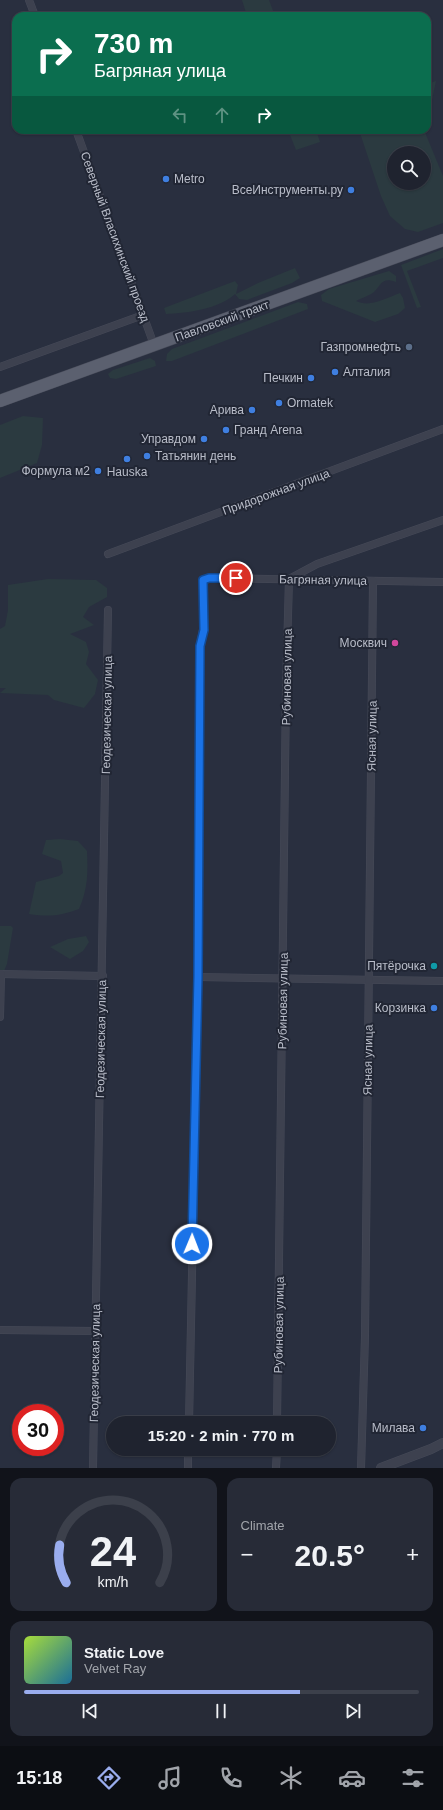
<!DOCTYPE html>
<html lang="en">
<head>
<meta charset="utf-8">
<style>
	:root { --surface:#1f232f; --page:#272b37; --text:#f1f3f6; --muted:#a1a4aa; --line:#3c404b; --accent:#9aadee }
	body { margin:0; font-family:Helvetica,sans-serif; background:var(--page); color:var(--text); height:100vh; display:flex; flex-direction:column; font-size:15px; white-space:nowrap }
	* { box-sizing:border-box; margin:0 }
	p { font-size:13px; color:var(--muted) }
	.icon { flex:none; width:22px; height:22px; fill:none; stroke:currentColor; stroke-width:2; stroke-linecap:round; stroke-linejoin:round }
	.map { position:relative; height:1468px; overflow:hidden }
	.details { display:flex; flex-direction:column; gap:10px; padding:10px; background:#11131a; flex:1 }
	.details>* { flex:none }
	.guide { position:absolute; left:12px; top:12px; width:419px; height:122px; border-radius:12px; box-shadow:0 1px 3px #0004,0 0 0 1px var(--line); background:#0b6e4f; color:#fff; overflow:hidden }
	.fabs { position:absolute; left:387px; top:146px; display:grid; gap:8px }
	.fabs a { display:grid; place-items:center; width:44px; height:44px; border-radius:50%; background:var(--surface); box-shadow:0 1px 3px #0004,0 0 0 1px var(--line); font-size:20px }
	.speed { position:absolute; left:12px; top:1404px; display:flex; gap:8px; font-size:20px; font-weight:700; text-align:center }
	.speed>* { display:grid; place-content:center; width:52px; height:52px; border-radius:50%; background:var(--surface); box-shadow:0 1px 3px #0004,0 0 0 1px var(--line); line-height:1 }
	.speed .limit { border:6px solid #d22; background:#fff; color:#111 }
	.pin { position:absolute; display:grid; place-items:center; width:34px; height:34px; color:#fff; margin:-17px; border:2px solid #fff; border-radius:50%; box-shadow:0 1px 4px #0007 }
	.me { position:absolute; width:44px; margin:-22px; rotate:1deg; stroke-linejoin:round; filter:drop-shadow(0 0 3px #0008) }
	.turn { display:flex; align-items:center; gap:14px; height:84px; padding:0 16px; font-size:18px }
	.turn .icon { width:52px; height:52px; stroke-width:2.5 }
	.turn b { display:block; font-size:28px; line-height:34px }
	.lanes { display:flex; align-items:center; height:38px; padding:0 16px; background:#0003; justify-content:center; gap:20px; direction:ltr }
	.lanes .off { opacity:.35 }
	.big { font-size:30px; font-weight:700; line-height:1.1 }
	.details .widget { flex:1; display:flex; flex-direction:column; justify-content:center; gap:6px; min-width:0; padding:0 14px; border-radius:12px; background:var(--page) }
	.details .dial { align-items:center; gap:0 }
	.dial svg { height:104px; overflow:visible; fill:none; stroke:var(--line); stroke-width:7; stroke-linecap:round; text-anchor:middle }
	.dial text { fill:var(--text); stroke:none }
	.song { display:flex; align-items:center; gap:12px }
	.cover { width:48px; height:48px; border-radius:6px; background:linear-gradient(135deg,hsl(80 70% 55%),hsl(200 70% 35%)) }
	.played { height:4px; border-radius:2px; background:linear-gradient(90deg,var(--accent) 70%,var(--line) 70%) }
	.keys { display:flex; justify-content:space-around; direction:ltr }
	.heat { display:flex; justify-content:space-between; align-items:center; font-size:22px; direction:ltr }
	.details .tiles { flex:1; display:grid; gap:10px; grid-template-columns:1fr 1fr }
	.widget:last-child { grid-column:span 2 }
	.trip { position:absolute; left:106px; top:1416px; width:230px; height:40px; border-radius:20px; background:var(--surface); box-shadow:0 1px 3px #0004,0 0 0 1px var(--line); font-weight:700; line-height:40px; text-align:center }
	.tab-bar { display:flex; height:64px; justify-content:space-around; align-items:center; background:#0c0e13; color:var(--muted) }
	.tab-bar .icon { width:28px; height:28px }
	.tab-bar .on { color:var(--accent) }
	.tab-bar b { font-size:18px; color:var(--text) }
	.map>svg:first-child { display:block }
	.green { fill:#2b3a40; fill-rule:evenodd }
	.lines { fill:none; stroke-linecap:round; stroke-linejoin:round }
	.minor-casing { stroke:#464a58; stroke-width:8 }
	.tertiary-casing { stroke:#464a58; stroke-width:10 }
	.primary-casing { stroke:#464a58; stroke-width:13 }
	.minor { stroke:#3d414f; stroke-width:7 }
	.tertiary { stroke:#3d414f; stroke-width:9 }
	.primary { stroke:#5b606f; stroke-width:12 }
	.route-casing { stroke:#114b97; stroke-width:10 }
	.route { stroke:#1a73e8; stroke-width:7 }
	.shop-dot { fill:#3f7fe0; stroke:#212634; stroke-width:1.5 }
	.service-dot { fill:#5c6f8a; stroke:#212634; stroke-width:1.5 }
	.hotel-dot { fill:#d1479c; stroke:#212634; stroke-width:1.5 }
	.culture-dot { fill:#0f9aa8; stroke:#212634; stroke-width:1.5 }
	.labels { text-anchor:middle; stroke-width:4; stroke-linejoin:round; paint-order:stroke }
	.poi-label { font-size:12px; fill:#b9bdc9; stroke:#212634; text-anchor:end }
	.street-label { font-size:12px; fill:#b9bdc9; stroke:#212634 }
</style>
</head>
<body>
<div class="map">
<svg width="443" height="1468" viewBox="0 0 443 1468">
	<rect width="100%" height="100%" fill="#292f3f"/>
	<g class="green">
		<path d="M242,0H269L275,16H247Z"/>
		<path d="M436,81L432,100L427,104V84Z"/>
		<path d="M288,130H316L320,142L296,150Z"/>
		<path d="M359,130H424L443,176V223L418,232L405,229L390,216L381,196ZM394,153H424V183H394Z"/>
		<path d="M443,249V258L407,271L421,307L417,308L401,265Z"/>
		<path d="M295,268L300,278L292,283L247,300L239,299L235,294C219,309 188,313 166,314L164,308L235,281L238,285L236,294L258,283Z"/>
		<path d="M389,271L396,276V282C382,277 382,284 374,292C369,296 361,298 356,301C370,308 386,298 400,293L403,298L405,308L398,314L375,322L322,301L321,295L329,289Z"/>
		<path d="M298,302L307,304L308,309L172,361H166L167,354L172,349Z"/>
		<path d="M150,358L155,361L156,366L116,379L110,378L108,374L113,370Z"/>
		<path d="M23,416L43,418L42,445L37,463L0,478V425Z"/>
		<path d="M48,579L96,580L107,588V597L89,607L83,617L94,625L70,634L86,642L89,652L86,664L98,680L95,694L84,708L54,700L48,695L0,693L6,688H0V629L5,626L8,610V585Z"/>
		<path d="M60,839L78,841L87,851C88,873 88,888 79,909C60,916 49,917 29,914L36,882L59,876L63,873L61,861L42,854L46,840Z"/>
		<path d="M0,926H11L13,928L7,964L4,971H0Z"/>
		<path d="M86,936L89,942L83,951L70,959L50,947L68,939Z"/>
	</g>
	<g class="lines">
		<g class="minor-casing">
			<g id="minor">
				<path d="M29,0L35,16"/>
				<path d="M76,130L154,345"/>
				<path d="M0,367L143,315"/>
				<path d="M108,554L443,429"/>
				<path d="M0,974L103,976"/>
				<path d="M198,977L443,981"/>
				<path d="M0,1017L1,974"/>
				<path d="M0,1330L95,1331"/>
				<path d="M189,1423L198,977L200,646L203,629V580L209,578L443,582"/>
				<path d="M277,1423L286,688L289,579L317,564L443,520"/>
				<path d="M93,1468L108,610"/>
				<path d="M188,1468V1449"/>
				<path d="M276,1468L277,1449"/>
				<path d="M361,1468L365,1336L373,581"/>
			</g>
		</g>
		<g class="tertiary-casing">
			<path id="tertiary" d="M381,1468L431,1449L443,1443"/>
		</g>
		<g class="primary-casing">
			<path id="primary" d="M0,401L443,240"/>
		</g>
		<use href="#minor" class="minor"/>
		<use href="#tertiary" class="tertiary"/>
		<use href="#primary" class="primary"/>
	</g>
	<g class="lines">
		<g class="route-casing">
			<path id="route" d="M192,1244L198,977L200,646L204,630L203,580L209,578H236"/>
		</g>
		<use href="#route" class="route"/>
	</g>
	<g class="shop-dot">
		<circle cx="166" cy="179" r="4"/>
		<circle cx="351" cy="190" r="4"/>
		<circle cx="335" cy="372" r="4"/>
		<circle cx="311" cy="378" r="4"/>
		<circle cx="279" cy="403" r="4"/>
		<circle cx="252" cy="410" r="4"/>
		<circle cx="226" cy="430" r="4"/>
		<circle cx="204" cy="439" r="4"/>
		<circle cx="147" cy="456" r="4"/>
		<circle cx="127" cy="459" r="4"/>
		<circle cx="98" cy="471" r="4"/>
		<circle cx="434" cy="1008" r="4"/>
		<circle cx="423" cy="1428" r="4"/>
	</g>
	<circle class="service-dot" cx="409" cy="347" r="4"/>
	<circle class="hotel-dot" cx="395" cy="643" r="4"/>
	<circle class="culture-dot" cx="434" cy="966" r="4"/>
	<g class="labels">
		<g class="poi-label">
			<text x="174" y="183" text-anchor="start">Metro</text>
			<text x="343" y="194">ВсеИнструменты.ру</text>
			<text x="401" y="351">Газпромнефть</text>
			<text x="343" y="376" text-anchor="start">Алталия</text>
			<text x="303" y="382">Печкин</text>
			<text x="287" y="407" text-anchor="start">Ormatek</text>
			<text x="244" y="414">Арива</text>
			<text x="234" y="434" text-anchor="start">Гранд Arena</text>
			<text x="196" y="443">Управдом</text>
			<text x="155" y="460" text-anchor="start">Татьянин день</text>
			<text x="90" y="475">Формула м2</text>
			<text x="127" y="476" text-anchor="middle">Hauska</text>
			<text x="387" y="647">Москвич</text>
			<text x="426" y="970">Пятёрочка</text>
			<text x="426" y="1012">Корзинка</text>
			<text x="415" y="1432">Милава</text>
		</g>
		<g class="street-label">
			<text transform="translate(115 237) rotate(70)" y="4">Северный Власихинский проезд</text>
			<text transform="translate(222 321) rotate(-20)" y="4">Павловский тракт</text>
			<text transform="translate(276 492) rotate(-20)" y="4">Придорожная улица</text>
			<text transform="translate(323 580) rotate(1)" y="4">Багряная улица</text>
			<text transform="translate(287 677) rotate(-89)" y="4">Рубиновая улица</text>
			<text transform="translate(107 715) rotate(-89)" y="4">Геодезическая улица</text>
			<text transform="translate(372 736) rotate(-89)" y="4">Ясная улица</text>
			<text transform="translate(283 1001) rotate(-89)" y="4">Рубиновая улица</text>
			<text transform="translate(101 1039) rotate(-89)" y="4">Геодезическая улица</text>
			<text transform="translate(368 1060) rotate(-89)" y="4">Ясная улица</text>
			<text transform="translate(279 1325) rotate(-89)" y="4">Рубиновая улица</text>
			<text transform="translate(95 1363) rotate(-89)" y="4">Геодезическая улица</text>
		</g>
	</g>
</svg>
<div class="fabs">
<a><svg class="icon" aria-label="search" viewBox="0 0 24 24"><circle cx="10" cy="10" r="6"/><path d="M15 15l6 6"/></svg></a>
</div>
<div class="speed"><div class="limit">30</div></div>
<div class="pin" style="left:236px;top:578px;background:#d93025"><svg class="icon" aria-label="arrive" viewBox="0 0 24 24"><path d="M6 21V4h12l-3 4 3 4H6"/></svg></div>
<svg class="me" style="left:192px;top:1244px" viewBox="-20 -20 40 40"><circle r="17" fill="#1a73e8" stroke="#fff" stroke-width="3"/><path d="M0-11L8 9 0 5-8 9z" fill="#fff"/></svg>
<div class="trip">15:20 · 2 min · 770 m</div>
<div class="guide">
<div class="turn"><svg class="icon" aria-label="right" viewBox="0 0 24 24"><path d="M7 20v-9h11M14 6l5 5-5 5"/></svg><div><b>730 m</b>Багряная улица</div></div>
<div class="lanes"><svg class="icon off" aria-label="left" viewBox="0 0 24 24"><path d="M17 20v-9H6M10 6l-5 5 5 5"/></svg><svg class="icon off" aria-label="ahead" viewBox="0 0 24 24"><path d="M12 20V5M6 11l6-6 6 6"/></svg><svg class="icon" aria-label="right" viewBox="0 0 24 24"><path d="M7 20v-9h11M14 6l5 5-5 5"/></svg></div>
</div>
</div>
<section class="details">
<div class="tiles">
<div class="widget dial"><svg viewBox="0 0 100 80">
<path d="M14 69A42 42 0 1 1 86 69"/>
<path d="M14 69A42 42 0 0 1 9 40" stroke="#9aadee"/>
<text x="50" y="56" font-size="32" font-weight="700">24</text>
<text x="50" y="72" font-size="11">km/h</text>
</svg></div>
<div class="widget"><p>Climate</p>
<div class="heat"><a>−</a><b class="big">20.5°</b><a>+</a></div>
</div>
<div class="widget">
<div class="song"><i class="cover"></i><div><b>Static Love</b><p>Velvet Ray</p></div></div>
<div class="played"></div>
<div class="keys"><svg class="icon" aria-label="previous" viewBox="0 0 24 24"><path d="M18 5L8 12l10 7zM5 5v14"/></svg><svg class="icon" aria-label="pause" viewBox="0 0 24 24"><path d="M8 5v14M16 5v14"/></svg><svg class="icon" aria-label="next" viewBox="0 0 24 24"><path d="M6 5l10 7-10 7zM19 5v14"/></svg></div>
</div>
</div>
</section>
<nav class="tab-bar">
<b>15:18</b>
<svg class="icon on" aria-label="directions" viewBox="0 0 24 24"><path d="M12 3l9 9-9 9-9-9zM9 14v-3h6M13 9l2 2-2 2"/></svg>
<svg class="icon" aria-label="music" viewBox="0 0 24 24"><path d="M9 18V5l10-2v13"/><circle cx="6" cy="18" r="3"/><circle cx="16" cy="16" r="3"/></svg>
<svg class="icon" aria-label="phone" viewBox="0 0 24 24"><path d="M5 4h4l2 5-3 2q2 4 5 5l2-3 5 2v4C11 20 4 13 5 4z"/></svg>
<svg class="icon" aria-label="climate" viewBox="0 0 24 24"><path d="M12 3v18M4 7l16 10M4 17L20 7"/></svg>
<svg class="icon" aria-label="car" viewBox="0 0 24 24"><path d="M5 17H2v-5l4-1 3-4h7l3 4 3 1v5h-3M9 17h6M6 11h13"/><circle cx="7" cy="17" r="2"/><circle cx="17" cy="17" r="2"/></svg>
<svg class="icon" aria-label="filters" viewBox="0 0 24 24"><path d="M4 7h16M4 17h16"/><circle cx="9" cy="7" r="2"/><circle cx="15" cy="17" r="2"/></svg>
</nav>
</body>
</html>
